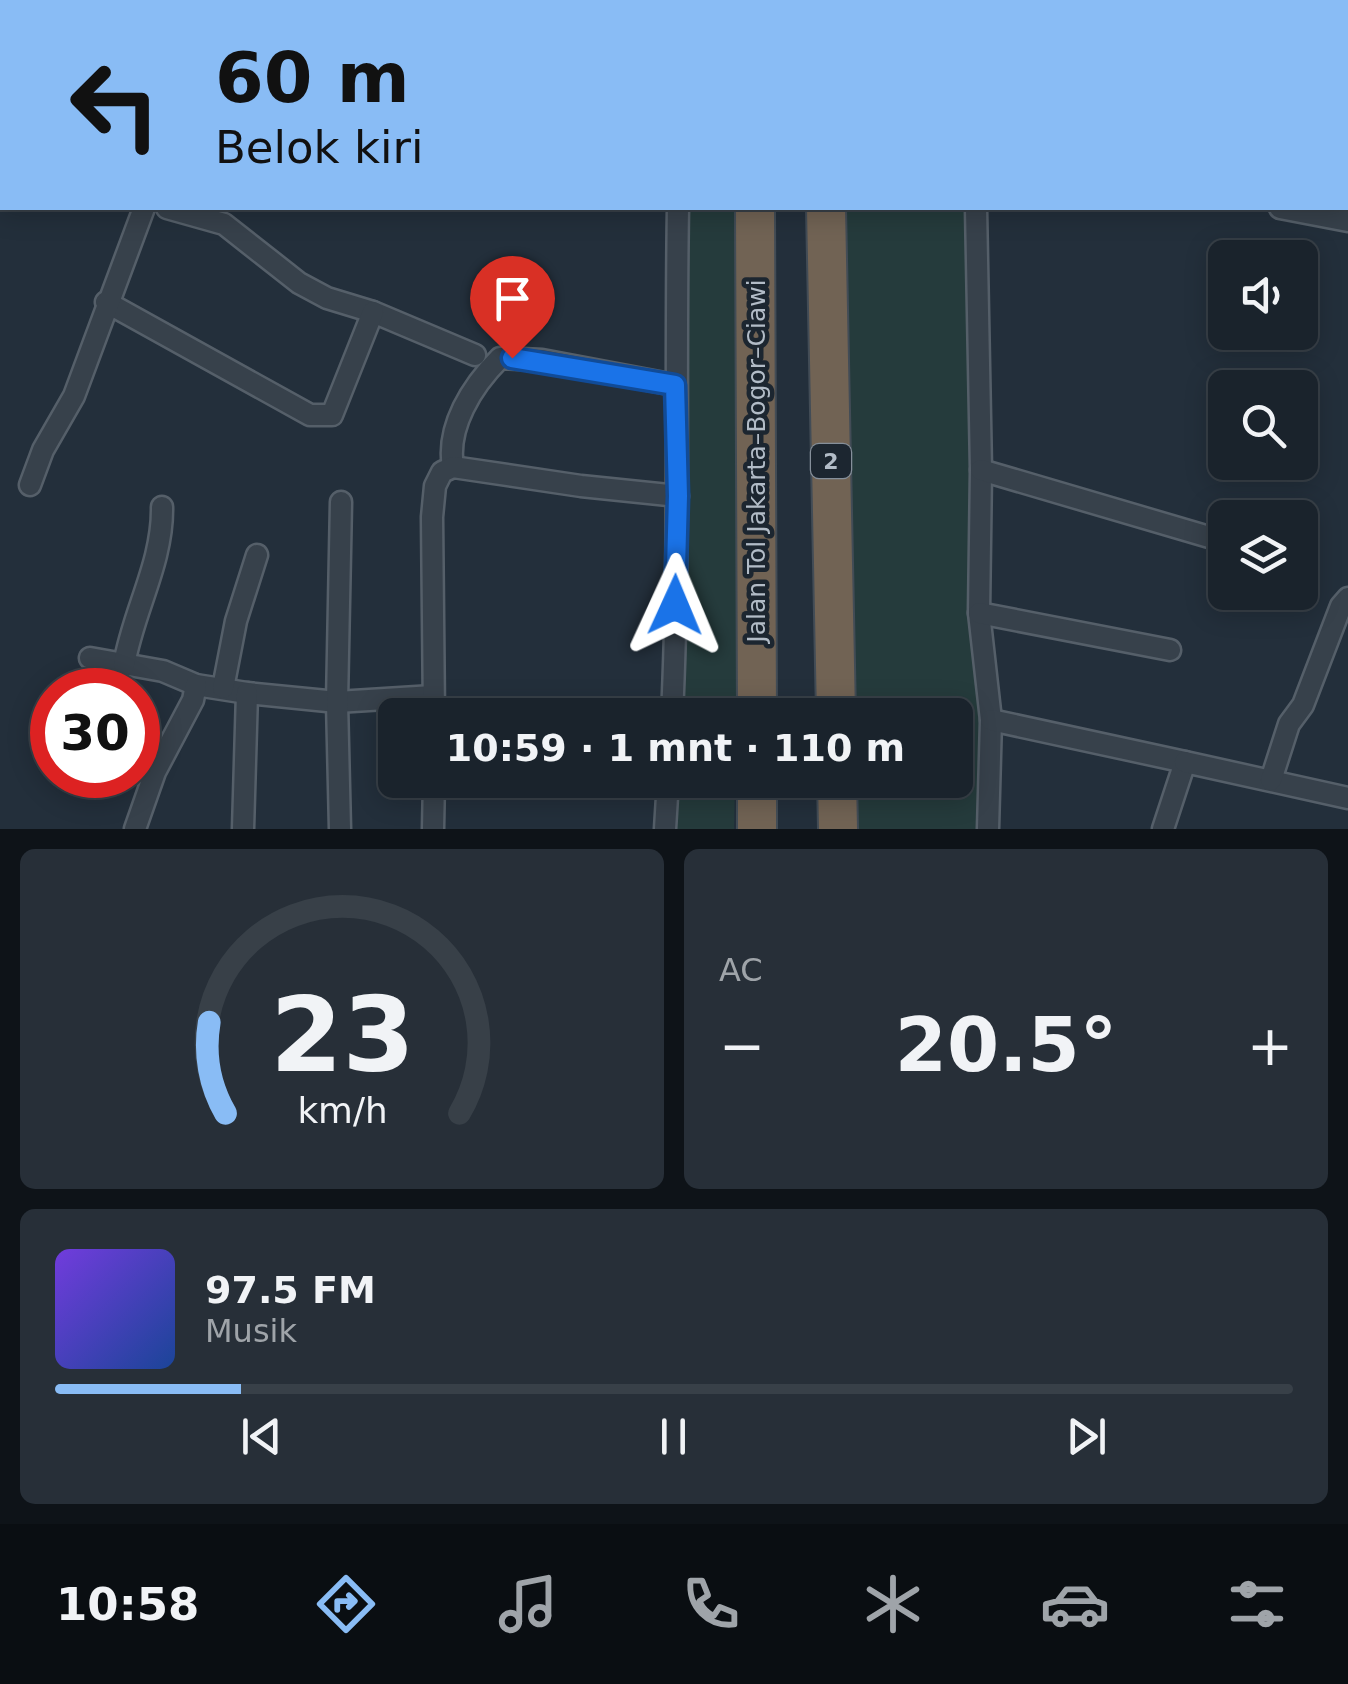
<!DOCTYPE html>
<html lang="id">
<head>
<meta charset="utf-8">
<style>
	:root { --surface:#1a232c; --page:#272f38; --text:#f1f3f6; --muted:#9fa4a9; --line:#384048; --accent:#89bcf5 }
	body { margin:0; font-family:"DejaVu Sans",sans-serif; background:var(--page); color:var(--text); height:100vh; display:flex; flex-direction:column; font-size:38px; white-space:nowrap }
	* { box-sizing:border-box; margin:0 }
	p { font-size:32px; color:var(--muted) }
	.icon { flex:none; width:55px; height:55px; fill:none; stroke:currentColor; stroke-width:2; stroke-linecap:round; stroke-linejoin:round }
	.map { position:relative; height:829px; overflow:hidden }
	.drawer { display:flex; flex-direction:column; gap:20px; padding:20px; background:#0e1318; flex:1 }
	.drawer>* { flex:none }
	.banner { position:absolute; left:0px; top:0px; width:1350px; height:210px; box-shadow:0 5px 25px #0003,0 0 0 2px var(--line); background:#89bcf5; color:#111; overflow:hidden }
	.controls { position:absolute; left:1208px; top:240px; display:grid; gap:20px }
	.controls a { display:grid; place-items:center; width:110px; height:110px; border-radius:15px; background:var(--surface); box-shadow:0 5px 25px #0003,0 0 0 2px var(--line); font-size:50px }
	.speed { position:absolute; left:30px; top:668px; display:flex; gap:20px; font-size:50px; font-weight:700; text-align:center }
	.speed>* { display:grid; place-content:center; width:130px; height:130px; border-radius:50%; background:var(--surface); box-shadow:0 5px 25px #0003,0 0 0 2px var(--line); line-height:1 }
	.speed .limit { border:15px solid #d22; background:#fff; color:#111 }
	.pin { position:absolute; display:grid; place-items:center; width:85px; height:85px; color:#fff; margin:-102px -42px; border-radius:50% 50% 50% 0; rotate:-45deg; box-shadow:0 0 10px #0007 }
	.pin .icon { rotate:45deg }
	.me { position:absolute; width:110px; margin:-55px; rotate:1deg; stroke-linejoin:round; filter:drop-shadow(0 0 8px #0008) }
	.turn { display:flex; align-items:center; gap:35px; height:210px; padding:0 50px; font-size:45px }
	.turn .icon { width:130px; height:130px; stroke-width:2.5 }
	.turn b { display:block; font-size:70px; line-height:85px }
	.big { font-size:75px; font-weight:800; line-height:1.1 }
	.drawer .tile { flex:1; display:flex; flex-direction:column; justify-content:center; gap:15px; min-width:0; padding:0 35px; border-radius:15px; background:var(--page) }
	.drawer .dial { align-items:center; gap:0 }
	.dial svg { height:260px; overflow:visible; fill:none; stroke:var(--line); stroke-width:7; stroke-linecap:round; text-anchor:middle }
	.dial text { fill:var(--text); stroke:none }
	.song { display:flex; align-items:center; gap:30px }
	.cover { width:120px; height:120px; border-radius:15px; background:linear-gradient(135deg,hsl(260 70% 55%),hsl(220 70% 35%)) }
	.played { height:10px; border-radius:5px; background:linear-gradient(90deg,var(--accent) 15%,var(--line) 15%) }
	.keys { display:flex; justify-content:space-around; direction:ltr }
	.heat { display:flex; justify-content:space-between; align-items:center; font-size:55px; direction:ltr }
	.drawer .tiles { flex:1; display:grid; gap:20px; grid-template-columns:1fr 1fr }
	.tile:last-child { grid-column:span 2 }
	.trip { position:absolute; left:378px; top:698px; width:595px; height:100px; border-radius:15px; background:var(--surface); box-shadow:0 5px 25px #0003,0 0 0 2px var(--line); font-weight:800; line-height:100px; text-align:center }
	.tabs { display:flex; height:160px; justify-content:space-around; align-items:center; background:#0a0e12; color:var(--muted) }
	.tabs .icon { width:70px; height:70px }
	.tabs .on { color:var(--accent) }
	.tabs b { font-size:45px; color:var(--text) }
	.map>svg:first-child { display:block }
	.green { fill:#253b3c }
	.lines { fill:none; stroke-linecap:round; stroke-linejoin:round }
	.minor-casing { stroke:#555f69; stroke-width:25 }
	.motorway-casing { stroke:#424c56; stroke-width:42 }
	.minor { stroke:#37414b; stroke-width:20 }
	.motorway { stroke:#716354; stroke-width:38 }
	.route-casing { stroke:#114b97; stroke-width:25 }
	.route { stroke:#1a73e8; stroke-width:18 }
	.labels { text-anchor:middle; stroke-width:9; stroke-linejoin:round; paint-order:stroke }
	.shield { fill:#1c2630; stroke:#858f9a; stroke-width:2.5 }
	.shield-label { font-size:22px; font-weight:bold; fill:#b2bcc7 }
	.street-label { font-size:25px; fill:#b2bcc7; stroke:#1c2630 }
</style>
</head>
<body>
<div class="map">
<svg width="1348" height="829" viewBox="0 0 1348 829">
	<rect width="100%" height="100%" fill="#232f3b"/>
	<g class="green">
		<path d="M678,208H743L736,715H671Z"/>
		<path d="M827,208H981V829H838L837,780H955V715H836Z"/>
		<path d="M668,780H735L734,829H665Z"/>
	</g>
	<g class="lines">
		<g class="minor-casing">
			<g id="minor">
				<path d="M671,0V2"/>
				<path d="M246,2L247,0"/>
				<path d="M977,2V0"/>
				<path d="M167,208L224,224L299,283L327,298L373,312L475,355"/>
				<path d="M976,208L981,470L979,613L991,720L988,829"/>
				<path d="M1280,208L1348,221"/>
				<path d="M106,302L310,415H332L373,312"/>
				<path d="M453,467C446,427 472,386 500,358L542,360L675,385"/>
				<path d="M981,470L1209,537"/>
				<path d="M30,485L43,450L74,396L144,208"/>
				<path d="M979,613L1170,650"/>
				<path d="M90,658L163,671L196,685L247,693L337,702L433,696"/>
				<path d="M124,665C133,611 163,563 162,507"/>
				<path d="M223,688L236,621L257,555"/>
				<path d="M434,715L432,517L435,486L442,472L453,467L581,486L678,496"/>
				<path d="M672,715C680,546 675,377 678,208"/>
				<path d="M991,720L1185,762L1163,829"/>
				<path d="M1185,762L1348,798"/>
				<path d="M1271,780L1289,724L1303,705L1341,606L1348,598"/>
				<path d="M135,829L155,772L193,700L196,685"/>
				<path d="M243,829L247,693"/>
				<path d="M340,829L337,702L341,502"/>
				<path d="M433,829L434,780"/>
				<path d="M665,829L668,780"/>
			</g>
		</g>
		<g class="motorway-casing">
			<g id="motorway">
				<path d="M753,0L754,2"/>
				<path d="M824,0V2"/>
				<path d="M755,208L757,715"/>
				<path d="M826,208L836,715"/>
				<path d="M757,780V829"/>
				<path d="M837,780L838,829"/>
			</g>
		</g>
		<use href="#minor" class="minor"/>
		<use href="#motorway" class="motorway"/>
	</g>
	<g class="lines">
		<g class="route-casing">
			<path id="route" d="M512,358L675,385L678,496L675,605"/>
		</g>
		<use href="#route" class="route"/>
	</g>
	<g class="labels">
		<rect class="shield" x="811" y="444" width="40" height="34" rx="8"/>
		<g class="shield-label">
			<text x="831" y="469">2</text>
		</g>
		<g class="street-label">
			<text transform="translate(756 461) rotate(-90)" y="9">Jalan Tol Jakarta–Bogor–Ciawi</text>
		</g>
	</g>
</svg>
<div class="controls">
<a><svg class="icon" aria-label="sound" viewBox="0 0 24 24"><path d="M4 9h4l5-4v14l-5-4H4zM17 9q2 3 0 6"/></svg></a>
<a><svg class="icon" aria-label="search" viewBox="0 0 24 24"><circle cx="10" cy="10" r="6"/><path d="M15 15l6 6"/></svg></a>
<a><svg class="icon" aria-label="layers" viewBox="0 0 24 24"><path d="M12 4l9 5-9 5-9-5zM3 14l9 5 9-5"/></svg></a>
</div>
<div class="speed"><div class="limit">30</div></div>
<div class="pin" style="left:512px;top:358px;background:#d93025"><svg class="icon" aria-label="arrive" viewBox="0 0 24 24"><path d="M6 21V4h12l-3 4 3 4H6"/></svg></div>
<svg class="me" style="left:675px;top:605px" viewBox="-20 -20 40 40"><path d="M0-17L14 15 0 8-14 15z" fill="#1a73e8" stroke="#fff" stroke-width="4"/></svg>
<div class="trip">10:59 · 1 mnt · 110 m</div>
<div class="banner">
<div class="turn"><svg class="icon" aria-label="left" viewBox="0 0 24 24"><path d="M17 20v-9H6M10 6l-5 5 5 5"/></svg><div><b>60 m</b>Belok kiri</div></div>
</div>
</div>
<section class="drawer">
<div class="tiles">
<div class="tile dial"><svg viewBox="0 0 100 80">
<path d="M14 69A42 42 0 1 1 86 69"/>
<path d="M14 69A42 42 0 0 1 9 41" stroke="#89bcf5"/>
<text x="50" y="56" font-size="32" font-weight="700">23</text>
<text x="50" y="72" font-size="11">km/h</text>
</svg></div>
<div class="tile"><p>AC</p>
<div class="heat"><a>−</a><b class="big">20.5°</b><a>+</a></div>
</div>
<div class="tile">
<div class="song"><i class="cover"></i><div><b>97.5 FM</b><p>Musik</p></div></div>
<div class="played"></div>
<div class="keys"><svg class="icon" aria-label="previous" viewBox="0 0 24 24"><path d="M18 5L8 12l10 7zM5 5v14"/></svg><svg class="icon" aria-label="pause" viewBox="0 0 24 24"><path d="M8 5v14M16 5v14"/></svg><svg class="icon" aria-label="next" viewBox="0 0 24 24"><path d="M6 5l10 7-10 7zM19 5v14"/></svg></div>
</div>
</div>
</section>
<nav class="tabs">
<b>10:58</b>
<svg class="icon on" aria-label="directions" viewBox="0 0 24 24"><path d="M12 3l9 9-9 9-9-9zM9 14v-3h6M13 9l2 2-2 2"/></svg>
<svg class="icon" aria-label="music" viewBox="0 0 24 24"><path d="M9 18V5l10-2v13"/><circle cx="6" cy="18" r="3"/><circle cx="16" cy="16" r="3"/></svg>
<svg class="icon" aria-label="phone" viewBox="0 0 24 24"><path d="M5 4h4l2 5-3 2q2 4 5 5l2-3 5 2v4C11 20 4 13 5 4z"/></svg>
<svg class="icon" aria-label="climate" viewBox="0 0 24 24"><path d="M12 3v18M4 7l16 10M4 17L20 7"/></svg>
<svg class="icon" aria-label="car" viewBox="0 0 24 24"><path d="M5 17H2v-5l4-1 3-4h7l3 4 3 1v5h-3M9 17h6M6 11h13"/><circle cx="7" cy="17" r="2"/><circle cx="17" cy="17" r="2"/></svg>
<svg class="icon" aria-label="filters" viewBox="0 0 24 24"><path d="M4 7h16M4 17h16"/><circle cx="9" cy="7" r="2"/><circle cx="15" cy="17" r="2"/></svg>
</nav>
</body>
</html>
